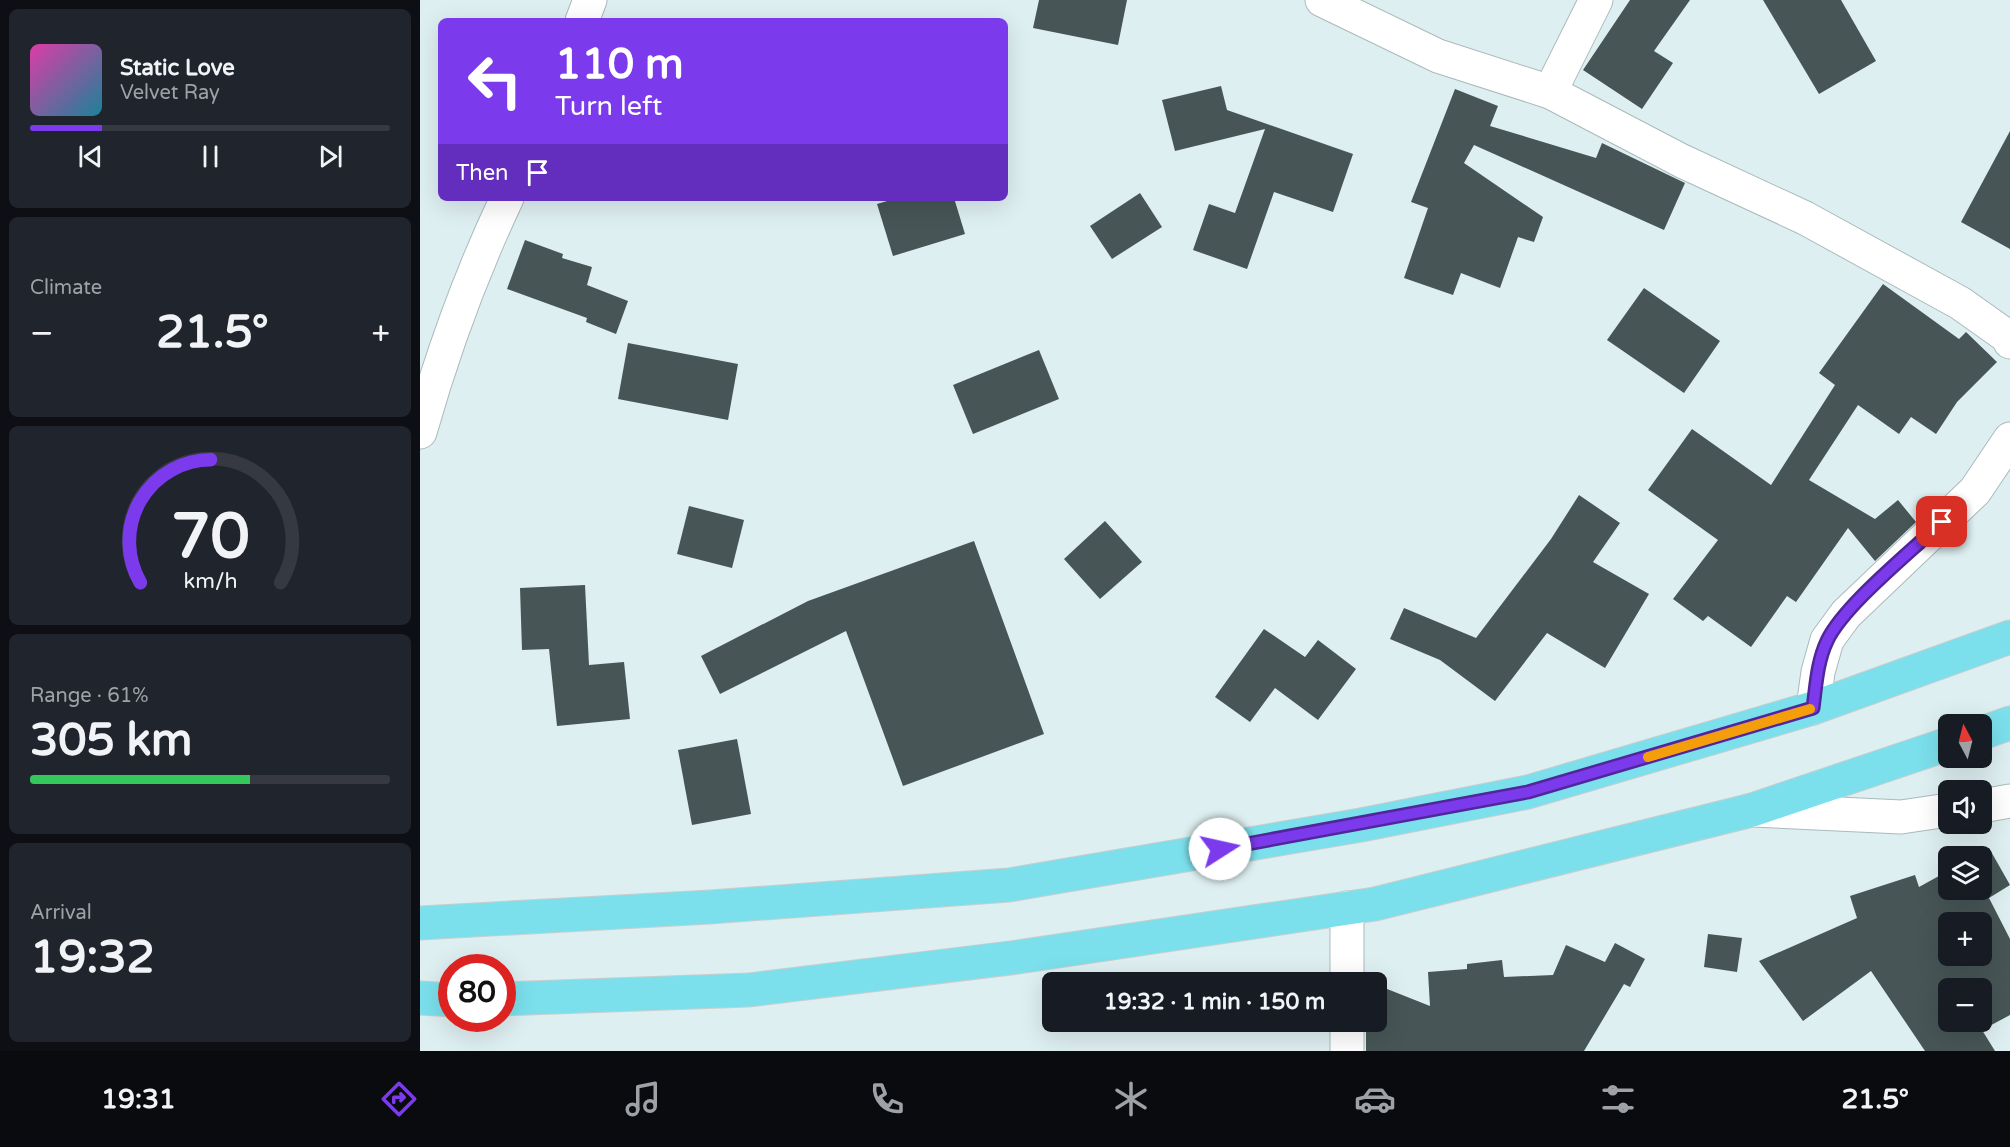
<!DOCTYPE html>
<html lang="en">
<head>
<meta charset="utf-8">
<style>
	:root { --surface:#171b24; --page:#20242c; --text:#f1f3f6; --muted:#9ea1a6; --line:#363941; --accent:#7c3aed }
	body { margin:0; font-family:"Varela Round",sans-serif; background:var(--page); color:var(--text); height:100vh; display:flex; flex-direction:column; font-size:22px; white-space:nowrap }
	* { box-sizing:border-box; margin:0 }
	p { font-size:20px; color:var(--muted) }
	.icon { flex:none; width:33px; height:33px; fill:none; stroke:currentColor; stroke-width:2; stroke-linecap:round; stroke-linejoin:round }
	.map { position:relative; flex:1; overflow:hidden }
	.panel { display:flex; flex-direction:column; gap:9px; padding:9px; background:#0d0f14; width:420px }
	.panel>* { flex:none }
	.hud { position:absolute; left:18px; top:18px; width:570px; height:183px; border-radius:9px; box-shadow:0 6px 24px #0002; background:#7c3aed; color:#fff; overflow:hidden }
	.needle { width:39px; rotate:353deg }
	.tools { position:absolute; left:1518px; top:714px; display:grid; gap:12px }
	.tools a { display:grid; place-items:center; width:54px; height:54px; border-radius:9px; background:var(--surface); box-shadow:0 6px 24px #0002; font-size:30px }
	.speed { position:absolute; left:18px; top:954px; display:flex; gap:12px; font-size:30px; font-weight:700; text-align:center }
	.speed>* { display:grid; place-content:center; width:78px; height:78px; border-radius:50%; background:var(--surface); box-shadow:0 6px 24px #0002; line-height:1 }
	.speed .limit { border:9px solid #d22; background:#fff; color:#111 }
	.pin { position:absolute; display:grid; place-items:center; width:51px; height:51px; color:#fff; margin:-26px; border-radius:12px; box-shadow:0 3px 9px #0006 }
	.me { position:absolute; width:66px; margin:-33px; rotate:80deg; stroke-linejoin:round; filter:drop-shadow(0 0 4px #0008) }
	.turn { display:flex; align-items:center; gap:21px; height:126px; padding:0 18px; font-size:27px }
	.turn .icon { width:78px; height:78px; stroke-width:2.5 }
	.turn b { display:block; font-size:42px; line-height:51px }
	.then { display:flex; align-items:center; height:57px; padding:0 18px; background:#0003; gap:12px; font-size:22px }
	.big { font-size:45px; font-weight:800; line-height:1.1 }
	.panel .card { flex:1; display:flex; flex-direction:column; justify-content:center; gap:9px; min-width:0; padding:0 21px; border-radius:9px; background:var(--page) }
	.panel .dial { align-items:center; gap:0 }
	.dial svg { height:156px; overflow:visible; fill:none; stroke:var(--line); stroke-width:7; stroke-linecap:round; text-anchor:middle }
	.dial text { fill:var(--text); stroke:none }
	.song { display:flex; align-items:center; gap:18px }
	.cover { width:72px; height:72px; border-radius:9px; background:linear-gradient(135deg,hsl(320 70% 55%),hsl(190 70% 35%)) }
	.played { height:6px; border-radius:3px; background:linear-gradient(90deg,var(--accent) 20%,var(--line) 20%) }
	.keys { display:flex; justify-content:space-around; direction:ltr }
	.heat { display:flex; justify-content:space-between; align-items:center; font-size:33px; direction:ltr }
	.charge { height:9px; border-radius:4px; background:linear-gradient(90deg,#34c759 61%,var(--line) 0) }
	.trip { position:absolute; left:622px; top:972px; width:345px; height:60px; border-radius:9px; background:var(--surface); box-shadow:0 6px 24px #0002; font-weight:800; line-height:60px; text-align:center }
	.tab-bar { display:flex; height:96px; justify-content:space-around; align-items:center; background:#090b0e; color:var(--muted) }
	.tab-bar .icon { width:42px; height:42px }
	.tab-bar .on { color:var(--accent) }
	.tab-bar b { font-size:27px; color:var(--text) }
	main { display:flex; flex:1; min-height:0 }
	.map>svg:first-child { display:block }
	.building { fill:#475556; fill-rule:evenodd }
	.lines { fill:none; stroke-linecap:round; stroke-linejoin:round }
	.minor-casing { stroke:#aababc; stroke-width:35 }
	.tertiary-casing { stroke:#aababc; stroke-width:35 }
	.trunk-casing { stroke:#cbcdcd; stroke-width:35 }
	.minor { stroke:#fff; stroke-width:33 }
	.tertiary { stroke:#fff; stroke-width:33 }
	.trunk { stroke:#7be0ec; stroke-width:33 }
	.route-casing { stroke:#51269a; stroke-width:15 }
	.route { stroke:#7c3aed; stroke-width:10 }
	.slow { stroke:#f59e0b; stroke-width:10 }
</style>
</head>
<body>
<main>
<section class="panel">
<div class="card">
<div class="song"><i class="cover"></i><div><b>Static Love</b><p>Velvet Ray</p></div></div>
<div class="played"></div>
<div class="keys"><svg class="icon" aria-label="previous" viewBox="0 0 24 24"><path d="M18 5L8 12l10 7zM5 5v14"/></svg><svg class="icon" aria-label="pause" viewBox="0 0 24 24"><path d="M8 5v14M16 5v14"/></svg><svg class="icon" aria-label="next" viewBox="0 0 24 24"><path d="M6 5l10 7-10 7zM19 5v14"/></svg></div>
</div>
<div class="card"><p>Climate</p>
<div class="heat"><a>−</a><b class="big">21.5°</b><a>+</a></div>
</div>
<div class="card dial"><svg viewBox="0 0 100 80">
<path d="M14 69A42 42 0 1 1 86 69"/>
<path d="M14 69A42 42 0 0 1 50 6" stroke="#7c3aed"/>
<text x="50" y="56" font-size="32" font-weight="700">70</text>
<text x="50" y="72" font-size="11">km/h</text>
</svg></div>
<div class="card"><p>Range · 61%</p><b class="big">305 km</b><div class="charge"></div></div>
<div class="card"><p>Arrival</p><b class="big">19:32</b></div>
</section>
<div class="map">
<svg width="1590" height="1051" viewBox="0 0 1590 1051">
	<rect width="100%" height="100%" fill="#deeff1"/>
	<g class="building">
		<path d="M619,0H707L698,45L613,28Z"/>
		<path d="M1210,0H1270L1234,51L1253,63L1222,109L1163,70Z"/>
		<path d="M1343,0H1421L1456,61L1399,94Z"/>
		<path d="M801,86L807,110L933,154L913,212L854,192L827,269L773,250L789,204L815,213L845,129L755,151L742,100Z"/>
		<path d="M1035,89L1078,106L1070,126L1176,158L1182,143L1265,183L1244,230L1054,145L1044,163L1123,217L1114,242L1098,237L1080,288L1041,273L1033,295L984,278L1008,208L991,202Z"/>
		<path d="M1590,131V249L1541,222Z"/>
		<path d="M720,193L742,227L692,259L670,226Z"/>
		<path d="M477,198H534L545,234L473,256L457,204Z"/>
		<path d="M105,240L143,254L142,258L172,267L167,285L208,301L196,334L166,322L167,318L87,289Z"/>
		<path d="M1463,284L1539,339L1546,332L1577,362L1537,402L1516,434L1491,417L1479,434L1438,405L1389,480L1455,519L1478,500L1496,522L1455,561L1428,528L1376,602L1367,596L1331,647L1288,616L1283,621L1253,599L1298,540L1228,490L1272,429L1351,485L1415,385L1399,373Z"/>
		<path d="M1224,288L1300,341L1264,393L1187,340Z"/>
		<path d="M208,343L318,364L308,420L198,399Z"/>
		<path d="M619,350L639,399L553,434L533,385Z"/>
		<path d="M1159,495L1200,523L1173,562L1229,594L1185,668L1127,633L1075,701L1020,660L970,639L984,608L1056,638L1131,539Z"/>
		<path d="M269,506L324,520L312,568L257,554Z"/>
		<path d="M685,521L722,562L680,599L644,559Z"/>
		<path d="M554,541L624,734L483,786L426,631L300,694L281,656L388,601Z"/>
		<path d="M165,585L169,665L204,662L210,719L137,726L129,649L102,650L100,588Z"/>
		<path d="M844,629L885,657L898,640L936,669L898,720L855,688L830,722L795,697Z"/>
		<path d="M317,739L331,814L272,825L258,750Z"/>
		<path d="M1569,848L1590,885L1569,898L1590,939V1015L1562,1030L1575,1051H1505L1451,971L1383,1021L1339,961L1437,918L1430,896L1495,875L1499,887L1528,871V890H1562V856H1554ZM1528,922H1562V956H1528ZM1528,988H1562V1022H1528Z"/>
		<path d="M1288,934L1322,938L1317,972L1284,967Z"/>
		<path d="M1195,943L1225,959L1210,987L1204,984L1164,1051H946V1022H957V985L1010,1006L1008,972L1047,969V964L1082,960L1084,977L1133,975L1146,945L1185,962Z"/>
	</g>
	<g class="lines">
		<g class="minor-casing">
			<g id="minor">
				<path d="M902,0L1018,56L1130,92L1262,161L1385,218L1540,303L1588,337L1590,342"/>
				<path d="M162,21L170,0"/>
				<path d="M1130,92L1176,0"/>
				<path d="M0,432C23,351 51,274 87,198"/>
				<path d="M1393,708L1398,672L1407,640L1426,614L1555,491L1590,439"/>
				<path d="M927,908V982"/>
				<path d="M927,1022V1051"/>
			</g>
		</g>
		<g class="tertiary-casing">
			<g id="tertiary">
				<path d="M1562,806L1590,801"/>
				<path d="M1334,810L1481,817L1528,810"/>
			</g>
		</g>
		<g class="trunk-casing">
			<g id="trunk">
				<path d="M1562,733L1590,723"/>
				<path d="M0,923L290,907L589,885L941,825L1108,792L1393,708L1590,637"/>
				<path d="M0,998L32,1000"/>
				<path d="M82,999L329,990L598,957L955,904L1332,810L1528,744"/>
			</g>
		</g>
		<use href="#minor" class="minor"/>
		<use href="#tertiary" class="tertiary"/>
		<use href="#trunk" class="trunk"/>
	</g>
	<g class="lines">
		<g class="route-casing">
			<path id="route" d="M800,849L1108,792L1393,708C1396,686 1397,662 1407,641C1424,605 1492,551 1522,522"/>
		</g>
		<use href="#route" class="route"/>
		<path class="slow" d="M1228,757L1390,709"/>
	</g>
</svg>
<div class="tools">
<a><svg class="needle" viewBox="-14 -14 28 28"><path d="M0-13l5 13h-10z" fill="#e53935"/><path d="M0 13l5-13h-10z" fill="#9ea1a6"/></svg></a>
<a><svg class="icon" aria-label="sound" viewBox="0 0 24 24"><path d="M4 9h4l5-4v14l-5-4H4zM17 9q2 3 0 6"/></svg></a>
<a><svg class="icon" aria-label="layers" viewBox="0 0 24 24"><path d="M12 4l9 5-9 5-9-5zM3 14l9 5 9-5"/></svg></a>
<a>+</a>
<a>−</a>
</div>
<div class="speed"><div class="limit">80</div></div>
<div class="pin" style="left:1522px;top:522px;background:#d93025"><svg class="icon" aria-label="arrive" viewBox="0 0 24 24"><path d="M6 21V4h12l-3 4 3 4H6"/></svg></div>
<svg class="me" style="left:800px;top:849px" viewBox="-20 -20 40 40"><circle r="19" fill="#fff"/><path d="M0-13L10 11 0 6-10 11z" fill="#7c3aed"/></svg>
<div class="trip">19:32 · 1 min · 150 m</div>
<div class="hud">
<div class="turn"><svg class="icon" aria-label="left" viewBox="0 0 24 24"><path d="M17 20v-9H6M10 6l-5 5 5 5"/></svg><div><b>110 m</b>Turn left</div></div>
<div class="then">Then<svg class="icon" aria-label="arrive" viewBox="0 0 24 24"><path d="M6 21V4h12l-3 4 3 4H6"/></svg></div>
</div>
</div>
</main>
<nav class="tab-bar">
<b>19:31</b>
<svg class="icon on" aria-label="directions" viewBox="0 0 24 24"><path d="M12 3l9 9-9 9-9-9zM9 14v-3h6M13 9l2 2-2 2"/></svg>
<svg class="icon" aria-label="music" viewBox="0 0 24 24"><path d="M9 18V5l10-2v13"/><circle cx="6" cy="18" r="3"/><circle cx="16" cy="16" r="3"/></svg>
<svg class="icon" aria-label="phone" viewBox="0 0 24 24"><path d="M5 4h4l2 5-3 2q2 4 5 5l2-3 5 2v4C11 20 4 13 5 4z"/></svg>
<svg class="icon" aria-label="climate" viewBox="0 0 24 24"><path d="M12 3v18M4 7l16 10M4 17L20 7"/></svg>
<svg class="icon" aria-label="car" viewBox="0 0 24 24"><path d="M5 17H2v-5l4-1 3-4h7l3 4 3 1v5h-3M9 17h6M6 11h13"/><circle cx="7" cy="17" r="2"/><circle cx="17" cy="17" r="2"/></svg>
<svg class="icon" aria-label="filters" viewBox="0 0 24 24"><path d="M4 7h16M4 17h16"/><circle cx="9" cy="7" r="2"/><circle cx="15" cy="17" r="2"/></svg>
<b>21.5°</b>
</nav>
</body>
</html>
